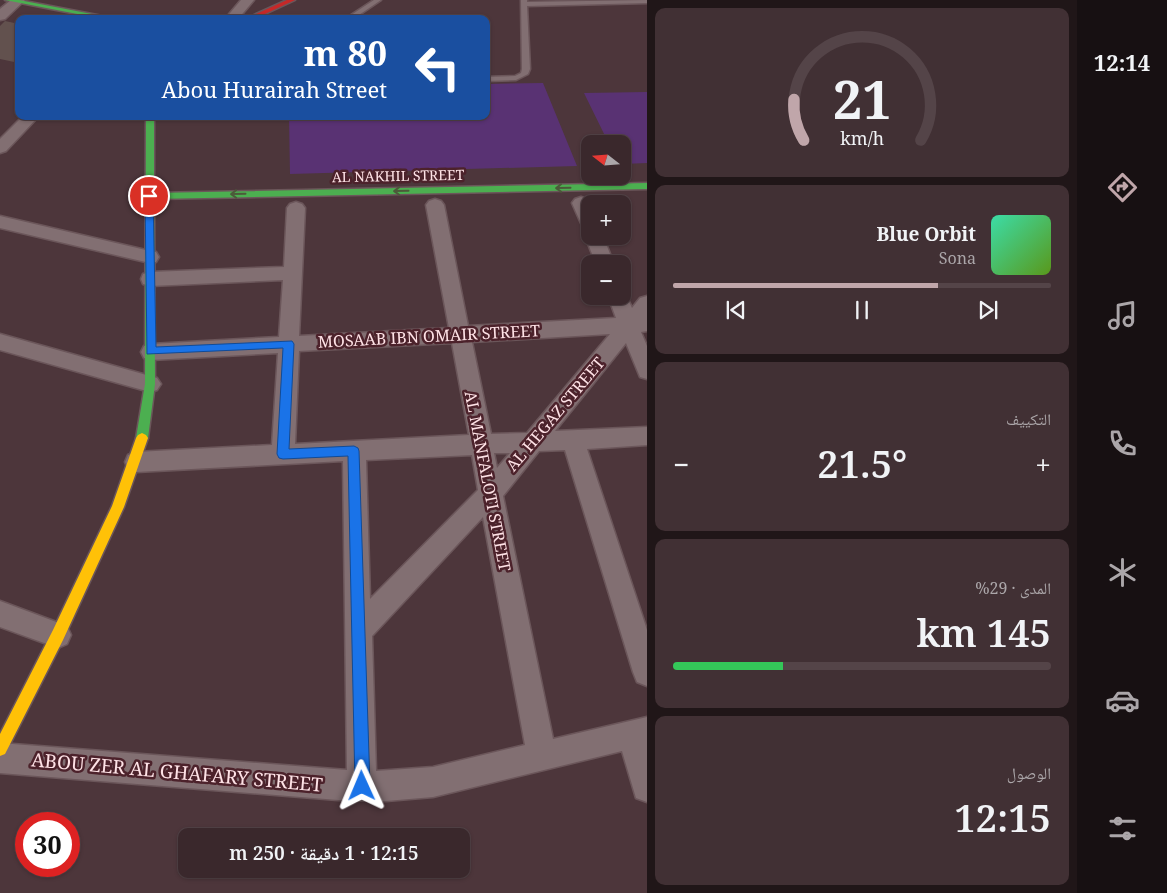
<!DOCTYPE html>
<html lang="ar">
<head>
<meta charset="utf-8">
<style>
	:root { --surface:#3a282c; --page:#413034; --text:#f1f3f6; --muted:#aba6a9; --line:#544448; --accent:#c0a6aa }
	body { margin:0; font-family:"Noto Serif","Noto Naskh Arabic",serif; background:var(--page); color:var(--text); direction:rtl; height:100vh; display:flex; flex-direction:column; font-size:19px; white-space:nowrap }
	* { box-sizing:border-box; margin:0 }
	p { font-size:16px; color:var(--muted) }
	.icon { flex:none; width:28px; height:28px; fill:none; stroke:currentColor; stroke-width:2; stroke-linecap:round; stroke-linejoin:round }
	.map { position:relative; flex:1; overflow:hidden; direction:ltr }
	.sheet { display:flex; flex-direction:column; gap:8px; padding:8px; background:#201618; width:430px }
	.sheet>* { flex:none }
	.banner { position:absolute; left:15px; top:15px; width:475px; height:105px; border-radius:10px; box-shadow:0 1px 4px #0004,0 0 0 1px var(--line); direction:rtl; background:#1a4fa0; color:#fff; overflow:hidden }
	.needle { width:32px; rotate:287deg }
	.fabs { position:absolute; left:581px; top:135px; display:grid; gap:10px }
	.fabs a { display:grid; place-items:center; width:50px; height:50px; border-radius:10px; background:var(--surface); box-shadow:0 1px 4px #0004,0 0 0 1px var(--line); font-size:25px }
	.speed { position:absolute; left:15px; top:812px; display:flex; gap:10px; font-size:25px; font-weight:700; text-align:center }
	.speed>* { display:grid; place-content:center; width:65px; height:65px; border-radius:50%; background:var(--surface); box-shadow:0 1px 4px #0004,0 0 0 1px var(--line); line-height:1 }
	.speed .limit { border:8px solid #d22; background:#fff; color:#111 }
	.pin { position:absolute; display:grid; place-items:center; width:42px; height:42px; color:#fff; margin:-21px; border:2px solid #fff; border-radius:50%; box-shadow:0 1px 5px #0007 }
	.me { position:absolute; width:55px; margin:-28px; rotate:359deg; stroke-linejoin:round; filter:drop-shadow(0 0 4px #0008) }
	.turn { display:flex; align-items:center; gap:18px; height:105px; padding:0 20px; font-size:22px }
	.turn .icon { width:65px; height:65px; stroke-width:2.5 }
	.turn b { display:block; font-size:35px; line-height:42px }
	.big { font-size:38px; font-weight:600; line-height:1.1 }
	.sheet .widget { flex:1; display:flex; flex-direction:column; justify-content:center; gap:8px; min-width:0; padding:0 18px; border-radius:10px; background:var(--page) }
	.sheet .dial { align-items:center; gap:0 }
	.dial svg { height:130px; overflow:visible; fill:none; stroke:var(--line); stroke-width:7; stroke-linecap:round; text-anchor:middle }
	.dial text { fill:var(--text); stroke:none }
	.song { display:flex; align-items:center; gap:15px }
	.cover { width:60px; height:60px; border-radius:8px; background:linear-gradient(135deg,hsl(160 70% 55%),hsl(90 70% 35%)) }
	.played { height:5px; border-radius:2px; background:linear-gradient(90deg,var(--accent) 70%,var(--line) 70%) }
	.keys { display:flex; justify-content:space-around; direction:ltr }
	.heat { display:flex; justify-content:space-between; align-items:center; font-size:28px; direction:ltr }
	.charge { height:8px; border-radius:4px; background:linear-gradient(90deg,#34c759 29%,var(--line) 0) }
	.trip { position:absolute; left:178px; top:828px; width:292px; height:50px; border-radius:10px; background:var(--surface); box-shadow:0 1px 4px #0004,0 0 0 1px var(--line); font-weight:600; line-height:50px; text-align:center; direction:rtl }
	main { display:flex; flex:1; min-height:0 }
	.menu { display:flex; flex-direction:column; width:90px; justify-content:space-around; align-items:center; background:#171012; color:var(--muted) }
	.menu .icon { width:35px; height:35px }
	.menu .active { color:var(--accent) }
	.menu b { font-size:22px; color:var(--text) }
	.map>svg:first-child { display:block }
	.green { fill:#593273 }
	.building { fill:#62514e }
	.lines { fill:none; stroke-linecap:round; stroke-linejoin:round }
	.lane-casing { stroke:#6b565a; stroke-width:3 }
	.street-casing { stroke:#6b565a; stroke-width:3 }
	.fast-casing { stroke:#6b565a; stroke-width:3 }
	.slow-casing { stroke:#6b565a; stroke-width:3 }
	.jam-casing { stroke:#6b565a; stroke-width:3 }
	.lane { fill:#826f72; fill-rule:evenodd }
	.street { fill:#826f72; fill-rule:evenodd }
	.fast { fill:#4caf50; fill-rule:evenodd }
	.slow { fill:#ffc107; fill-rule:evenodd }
	.jam { fill:#c62828; fill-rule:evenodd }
	.oneway { stroke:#4c5a3a }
	.route { fill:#1a73e8; stroke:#114b97 }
	.labels { text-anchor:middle; stroke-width:5; stroke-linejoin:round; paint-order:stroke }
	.far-street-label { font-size:14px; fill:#fee2e6; stroke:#4c222b }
	.street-label { font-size:16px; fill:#fee2e6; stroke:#4c222b }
	.near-street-label { font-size:19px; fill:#fee2e6; stroke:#4c222b }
</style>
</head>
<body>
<main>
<nav class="menu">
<b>12:14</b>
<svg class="icon active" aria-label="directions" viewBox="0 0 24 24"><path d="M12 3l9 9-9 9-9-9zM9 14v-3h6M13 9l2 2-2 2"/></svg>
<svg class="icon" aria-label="music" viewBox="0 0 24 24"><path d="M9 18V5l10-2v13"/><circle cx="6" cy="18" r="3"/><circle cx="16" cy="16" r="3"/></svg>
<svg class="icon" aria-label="phone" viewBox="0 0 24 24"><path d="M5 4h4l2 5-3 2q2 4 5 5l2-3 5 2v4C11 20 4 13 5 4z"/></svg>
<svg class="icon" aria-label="climate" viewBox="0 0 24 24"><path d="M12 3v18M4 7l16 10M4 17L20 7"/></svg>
<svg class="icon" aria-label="car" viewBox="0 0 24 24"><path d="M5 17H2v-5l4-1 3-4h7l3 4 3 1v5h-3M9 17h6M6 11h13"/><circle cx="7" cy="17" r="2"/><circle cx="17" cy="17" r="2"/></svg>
<svg class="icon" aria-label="filters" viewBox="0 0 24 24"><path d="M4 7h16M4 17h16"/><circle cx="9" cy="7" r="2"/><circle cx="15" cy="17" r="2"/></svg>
</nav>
<section class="sheet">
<div class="widget dial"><svg viewBox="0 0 100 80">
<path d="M14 69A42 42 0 1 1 86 69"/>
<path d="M14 69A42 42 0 0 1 8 44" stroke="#c0a6aa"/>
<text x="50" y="56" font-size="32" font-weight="700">21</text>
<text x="50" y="72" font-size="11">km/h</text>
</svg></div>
<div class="widget">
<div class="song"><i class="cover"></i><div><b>Blue Orbit</b><p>Sona</p></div></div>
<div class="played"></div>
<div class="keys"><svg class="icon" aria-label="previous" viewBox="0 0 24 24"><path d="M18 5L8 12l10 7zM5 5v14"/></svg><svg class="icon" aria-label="pause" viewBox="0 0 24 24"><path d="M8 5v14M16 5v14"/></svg><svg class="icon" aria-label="next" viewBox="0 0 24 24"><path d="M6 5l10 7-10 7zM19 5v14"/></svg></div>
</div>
<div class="widget"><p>التكييف</p>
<div class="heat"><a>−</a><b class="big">21.5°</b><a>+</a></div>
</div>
<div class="widget"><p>المدى · 29%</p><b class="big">145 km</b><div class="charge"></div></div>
<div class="widget"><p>الوصول</p><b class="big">12:15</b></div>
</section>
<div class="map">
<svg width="647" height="893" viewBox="0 0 647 893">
	<rect width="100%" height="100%" fill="#4d363b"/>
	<g class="green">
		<path d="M543,83L577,166L290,174L289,116H486V84Z"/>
		<path d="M647,92V163L623,164L622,144H609L584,93Z"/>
	</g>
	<path class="building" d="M5,21L19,24V63L0,59V26Z"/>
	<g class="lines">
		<g class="lane-casing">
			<g id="lane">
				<path d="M374,0H381L353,19H345Z"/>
				<path d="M521,0H527V2L647,0V3L527,6L530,69L528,74L516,80L486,81V77L515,76L521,73L522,69Z"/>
			</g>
		</g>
		<g class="street-casing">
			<g id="street">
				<path d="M11,0H25L5,19L0,20V9Z"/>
				<path d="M241,0H254L238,19H225Z"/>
				<path d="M23,116H39L6,151L0,153V139Z"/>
				<path d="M581,197L587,199L590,204V236H603L614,264H596L585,236L589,231L584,230L572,203L575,199Z"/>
				<path d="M435,199L441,201L444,205L468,326L616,318L608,296H622L624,291L632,308L640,298L647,296V331L641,332L647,346V379L640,377L626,343L555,431L647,427V445L587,449L647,630V686L637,682L633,672L565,450L539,451L503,496L553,739L647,717V802L636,798L622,751L433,797L386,801L338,800L0,773V743L347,770L343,461L136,472L128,469L125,462L128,455L136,452L272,445L278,353L151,360L144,358L141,352L144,346L151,344L279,337L283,280L150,286L143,284L141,279L143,274L150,272L284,267L287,208L290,204L296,202L302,204L305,208L299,336L449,328L426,205L429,201ZM610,334L527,433L491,434L472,342ZM452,343L469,435L295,444L299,351ZM494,453H510L497,468ZM472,455L478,490L370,599L366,460ZM483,517L525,745L433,767L376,771L372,636Z"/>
				<path d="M0,216L150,251L156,252L159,257L156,262L150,263L0,228Z"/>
				<path d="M0,334L150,376L157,378L161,384L157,390L150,392L0,350Z"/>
				<path d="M0,601L67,626L71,635L67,644L58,648L0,627Z"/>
			</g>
		</g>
		<g class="fast-casing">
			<g id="fast">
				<path d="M5,0H19L118,19H103Z"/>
				<path d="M146,116H154V193L647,183V189L154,199L155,384L148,438L146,441H138L136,438L145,384Z"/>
			</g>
		</g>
		<g class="slow-casing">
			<path id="slow" d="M142,433L146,435L148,438L124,507L63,640L5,754L0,756V734L53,630L112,506L136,438L138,435Z"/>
		</g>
		<g class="jam-casing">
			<path id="jam" d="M287,0H295L254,19H245Z"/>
		</g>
		<use href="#lane" class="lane"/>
		<use href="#street" class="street"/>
		<use href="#fast" class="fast"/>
		<use href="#slow" class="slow"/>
		<use href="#jam" class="jam"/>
	</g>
	<defs><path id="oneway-shaft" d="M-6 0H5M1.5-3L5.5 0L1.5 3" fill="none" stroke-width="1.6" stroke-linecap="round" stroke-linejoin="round" transform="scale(1.25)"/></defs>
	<g class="oneway">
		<use href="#oneway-shaft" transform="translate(563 188) rotate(179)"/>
		<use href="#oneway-shaft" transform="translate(401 191) rotate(179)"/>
		<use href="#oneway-shaft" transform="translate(238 194) rotate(179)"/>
	</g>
	<path class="route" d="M149,193L153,196L156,347L292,341L294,344L289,449L354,446L358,448L359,451L370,786L367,792L362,794L357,792L355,786L348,456L283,459L279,458L277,454L283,348L147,354L145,196Z"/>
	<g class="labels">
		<g class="far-street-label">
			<text transform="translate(398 176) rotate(-1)" y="5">AL NAKHIL STREET</text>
		</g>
		<g class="street-label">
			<text transform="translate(429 336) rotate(-3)" y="6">MOSAAB IBN OMAIR STREET</text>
			<text transform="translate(555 414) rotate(-50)" y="6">AL HEGAZ STREET</text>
			<text transform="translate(488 481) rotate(79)" y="6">AL MANFALOTI STREET</text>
		</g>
		<g class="near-street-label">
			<text transform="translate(177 772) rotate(5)" y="7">ABOU ZER AL GHAFARY STREET</text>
		</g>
	</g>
</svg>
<div class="fabs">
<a><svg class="needle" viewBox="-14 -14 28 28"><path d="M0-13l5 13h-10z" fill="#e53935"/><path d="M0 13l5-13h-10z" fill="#aba6a9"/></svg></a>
<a>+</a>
<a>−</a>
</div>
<div class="speed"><div class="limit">30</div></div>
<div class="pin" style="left:149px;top:196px;background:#d93025"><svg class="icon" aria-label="arrive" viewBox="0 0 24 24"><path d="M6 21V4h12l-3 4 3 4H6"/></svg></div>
<svg class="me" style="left:362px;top:786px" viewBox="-20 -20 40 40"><path d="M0-17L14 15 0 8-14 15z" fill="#1a73e8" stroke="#fff" stroke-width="4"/></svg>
<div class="trip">12:15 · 1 دقيقة · 250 m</div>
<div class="banner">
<div class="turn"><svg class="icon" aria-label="left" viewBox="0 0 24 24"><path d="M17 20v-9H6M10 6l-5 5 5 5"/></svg><div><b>80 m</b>Abou Hurairah Street</div></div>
</div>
</div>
</main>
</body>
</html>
